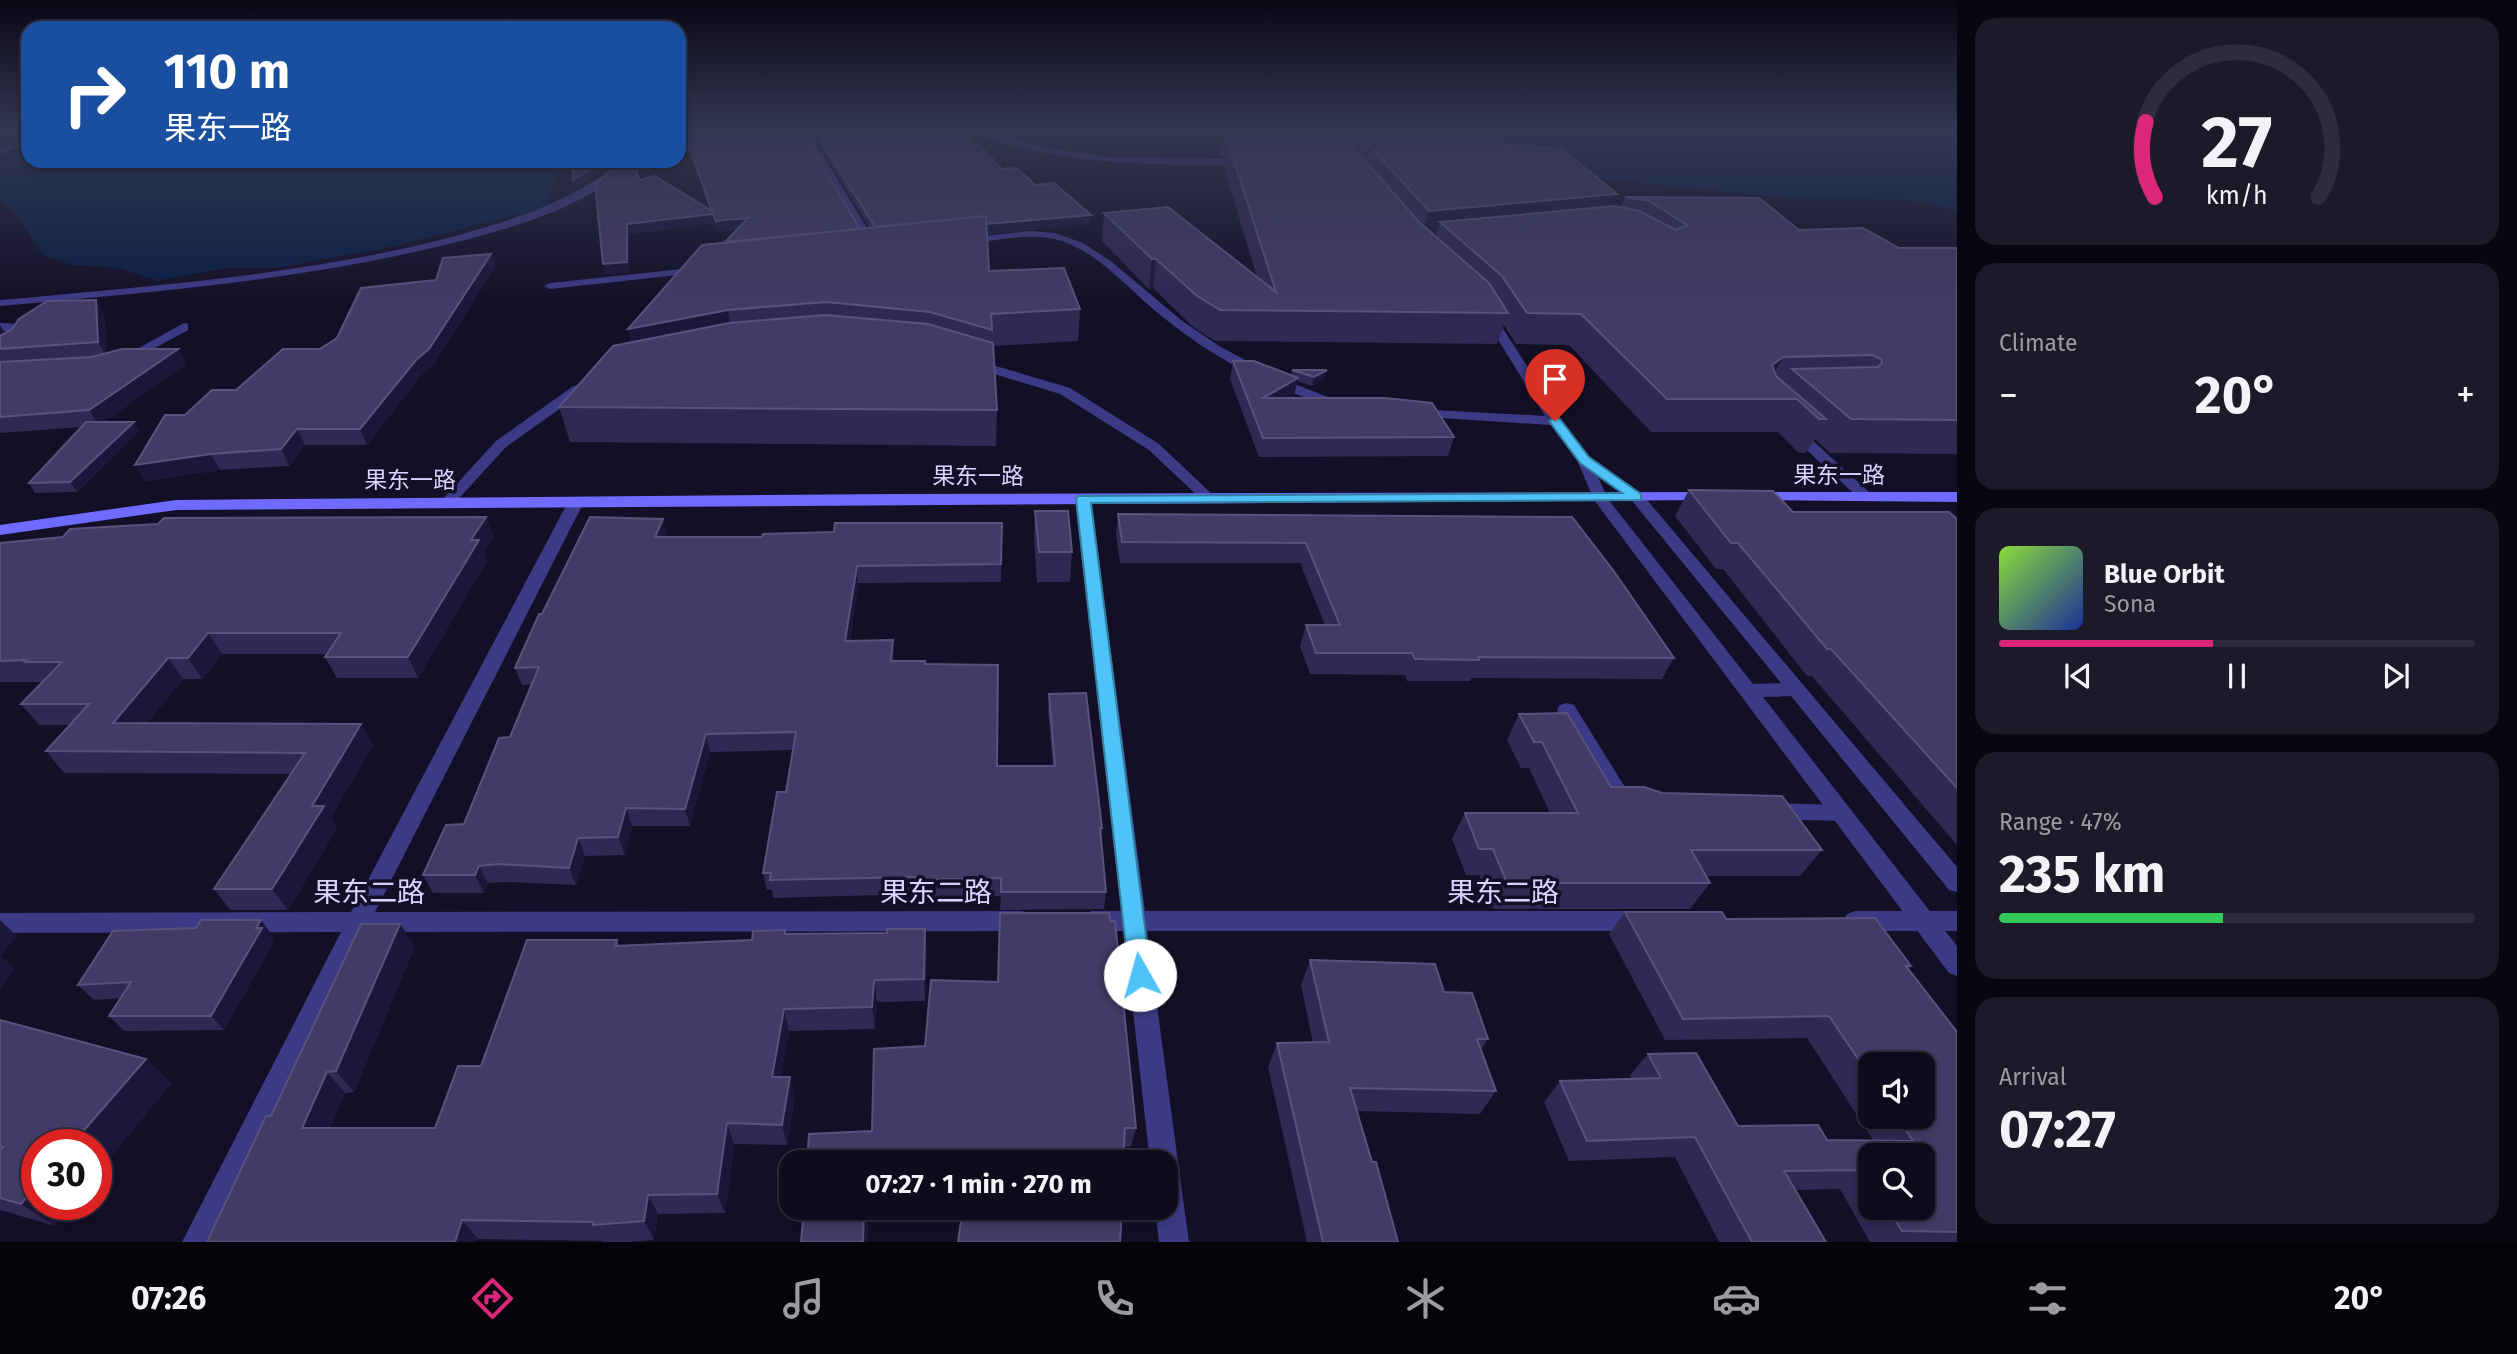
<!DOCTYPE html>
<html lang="en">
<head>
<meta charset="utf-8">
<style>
	:root { --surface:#0e0b1c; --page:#1c1929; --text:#f1f3f6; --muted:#9b9ba3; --line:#2e2b3b; --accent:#db2777 }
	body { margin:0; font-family:"Fira Sans","Noto Sans SC",sans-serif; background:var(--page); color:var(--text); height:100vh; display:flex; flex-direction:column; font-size:26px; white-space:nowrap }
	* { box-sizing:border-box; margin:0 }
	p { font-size:23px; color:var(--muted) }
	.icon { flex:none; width:38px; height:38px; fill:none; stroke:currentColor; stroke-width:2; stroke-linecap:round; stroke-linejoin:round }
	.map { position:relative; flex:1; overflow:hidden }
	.drawer { display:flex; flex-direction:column; gap:18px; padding:18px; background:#08060f; width:560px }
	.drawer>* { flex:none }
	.top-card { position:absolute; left:21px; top:21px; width:665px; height:147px; border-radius:21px; box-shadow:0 4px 10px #0003,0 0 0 2px var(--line); background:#1a4fa0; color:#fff; overflow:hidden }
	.controls { position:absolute; left:1858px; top:1052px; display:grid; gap:14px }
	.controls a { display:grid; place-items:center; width:77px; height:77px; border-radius:14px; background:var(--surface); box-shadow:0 4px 10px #0003,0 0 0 2px var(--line); font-size:35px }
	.speed { position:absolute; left:21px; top:1129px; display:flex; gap:14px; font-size:35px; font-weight:700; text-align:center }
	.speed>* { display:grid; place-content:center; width:91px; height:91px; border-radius:50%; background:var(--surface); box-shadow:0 4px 10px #0003,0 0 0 2px var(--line); line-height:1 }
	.speed .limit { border:10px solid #d22; background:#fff; color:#111 }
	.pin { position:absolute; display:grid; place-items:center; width:60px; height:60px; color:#fff; margin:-72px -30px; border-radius:50% 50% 50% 0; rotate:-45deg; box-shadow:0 0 7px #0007 }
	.pin .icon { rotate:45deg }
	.me { position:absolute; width:77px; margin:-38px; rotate:353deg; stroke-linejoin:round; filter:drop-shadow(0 0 5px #0008) }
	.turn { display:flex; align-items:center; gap:24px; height:147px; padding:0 28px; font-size:32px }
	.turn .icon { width:91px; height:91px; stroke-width:2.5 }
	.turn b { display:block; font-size:49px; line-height:60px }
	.big { font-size:52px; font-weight:700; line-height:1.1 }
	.drawer .widget { flex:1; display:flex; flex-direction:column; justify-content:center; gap:10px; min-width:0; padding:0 24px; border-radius:21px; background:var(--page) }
	.drawer .dial { align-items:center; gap:0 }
	.dial svg { height:182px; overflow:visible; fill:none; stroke:var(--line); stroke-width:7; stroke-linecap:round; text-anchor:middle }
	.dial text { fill:var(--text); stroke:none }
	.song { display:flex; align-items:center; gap:21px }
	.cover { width:84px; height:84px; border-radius:10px; background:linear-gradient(135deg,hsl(90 70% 55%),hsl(230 70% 35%)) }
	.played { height:7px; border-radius:4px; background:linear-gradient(90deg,var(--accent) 45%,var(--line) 45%) }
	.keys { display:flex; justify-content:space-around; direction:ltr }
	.heat { display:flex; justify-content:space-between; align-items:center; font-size:38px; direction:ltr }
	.charge { height:10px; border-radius:5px; background:linear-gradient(90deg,#34c759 47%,var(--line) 0) }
	.trip { position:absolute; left:779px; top:1150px; width:399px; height:70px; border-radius:21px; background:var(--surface); box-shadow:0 4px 10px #0003,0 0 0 2px var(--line); font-weight:700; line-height:70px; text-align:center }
	.tabs { display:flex; height:112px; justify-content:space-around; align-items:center; background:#06040b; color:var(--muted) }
	.tabs .icon { width:49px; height:49px }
	.tabs .selected { color:var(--accent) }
	.tabs b { font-size:32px; color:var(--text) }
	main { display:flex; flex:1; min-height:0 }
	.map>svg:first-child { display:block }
	.water { fill:#0a1f44 }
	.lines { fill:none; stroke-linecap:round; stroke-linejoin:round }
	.service { fill:#3d3a85; fill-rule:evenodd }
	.minor { fill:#3d3a85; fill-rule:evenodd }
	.tertiary { fill:#3d3a85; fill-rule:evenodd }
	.secondary { fill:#6f6bff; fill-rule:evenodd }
	.wall { fill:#312854; fill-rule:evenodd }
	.shaded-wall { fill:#1d163a }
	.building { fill:#433a66; stroke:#5a527e; stroke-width:2 }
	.route { fill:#4fc3f7; stroke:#337fa1; stroke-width:2 }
	.labels { text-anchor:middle; stroke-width:7; stroke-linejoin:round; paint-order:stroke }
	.street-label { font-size:23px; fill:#d9d4ff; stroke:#130f26 }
	.near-street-label { font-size:28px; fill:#d9d4ff; stroke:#130f26 }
</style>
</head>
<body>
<main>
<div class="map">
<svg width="1957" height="1242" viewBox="0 0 1957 1242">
	<rect width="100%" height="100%" fill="#130f26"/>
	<g class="water">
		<path d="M1164,129H1957V210L1909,200L1784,198L1612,180L1514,165L1447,146L1350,132L1276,134Z"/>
		<path d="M28,149V161H557V173L545,208L391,247L277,268H226L158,281L119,268L73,265L42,255L15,212L0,199V161Z"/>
	</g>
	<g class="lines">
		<g class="service">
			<path d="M972,359L1070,388L1159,444L1216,498L1213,501H1203L1149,450L1060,394L968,366L966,363Z"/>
			<path d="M591,380L596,381V387L582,393L506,447L452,506H442L439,503L442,500L496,441L572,387Z"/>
			<path d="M1794,427L1799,428L1871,494L1874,497L1871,500H1861L1789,434V428Z"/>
			<path d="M1567,703L1574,705L1623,784L1639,802L1636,808C1631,810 1626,811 1621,807C1601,794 1571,733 1557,710L1560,705Z"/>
			<path d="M1772,803L1841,805L1848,807L1852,813L1848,819L1841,821L1772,819L1765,817L1761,811L1765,805Z"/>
		</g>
		<g class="minor">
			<path d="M799,129H807L879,248L878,250L869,248Z"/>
			<path d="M969,129H981L1041,147L1108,157L1246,159L1250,162L1246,165C1170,165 1094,166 1020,147C1003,142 983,138 969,129Z"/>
			<path d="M28,138V144L0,154V148Z"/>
			<path d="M623,161H633C589,207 517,226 457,242C307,280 154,292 0,306V300C147,286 296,276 440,240C506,223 570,203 623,161Z"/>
			<path d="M1030,231L1055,233L1083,243L1112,262L1181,320L1219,346L1279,378L1346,404L1339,408C1276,392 1215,359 1164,318C1132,293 1101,254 1062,241C1032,231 996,241 966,244L961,241L966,238Z"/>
			<path d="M701,267L706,270L705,272L550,289L544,286L550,283Z"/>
			<path d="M1485,313H1493L1561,419L1589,457L1642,494L1645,497L1642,500H1632L1598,477L1607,497L1604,500H1594L1577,460L1551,425L1410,416L1408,413L1415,409L1545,416L1483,315Z"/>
			<path d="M0,323L21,324L27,331L20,342L0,354V344L15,331H0Z"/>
			<path d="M184,323L188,324V330L129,362H121L119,359Z"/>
			<path d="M1083,494L1091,499L1145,911H1641L1649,914L1653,921L1649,928L1641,931H1147L1178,1162L1176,1167L1180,1177L1189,1242H1159L1155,1208H1166V1162H1150L1124,931H1092L1084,928L1080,921L1084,914L1092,911H1122L1075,499Z"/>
			<path d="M576,497L584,502L375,912L1022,911L1030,914L1034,921L1030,928L1022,931L365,932L212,1242H182L341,932L0,933V913L351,912L568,502Z"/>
			<path d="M1855,911H1957V931H1855L1847,928L1843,921L1847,914Z"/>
		</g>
		<path class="tertiary" d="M1599,492L1604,494L1753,684L1781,683L1629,497L1632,494H1642L1957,867V892L1949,890L1791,696L1763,697L1957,946V976L1949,973L1594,500L1591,497Z"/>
		<g class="secondary">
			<path d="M1710,492L1718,497L1715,500L176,510L0,535V525L176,500L893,494Z"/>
			<path d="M1755,492H1957V502L1750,500L1747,497Z"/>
		</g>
	</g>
	<g class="wall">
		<path d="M709,129H800L860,229L870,228L810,129H927L934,137L974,145L1002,169L1035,185L1091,215L1090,224L987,234L989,271L1080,309L1078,341L993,346L997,410L996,446L570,442L559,407L631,342L628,329L725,242L738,229L717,231L715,223L629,234V272L605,274L639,180L710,210L686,141L684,132L709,130Z"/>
		<path d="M1222,129H1301L1562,149L1612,206L1621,207L1625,197L1899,248H1957V454L1830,453L1815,439L1806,453H1799L1778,432H1651L1569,345L1516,344L1504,325L1497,344L1215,341L1193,327L1153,288L1149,289L1102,241L1104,213L1257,277L1224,167L1226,156H1221L1219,149Z"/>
		<path d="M491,254L495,267L434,364L421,375L367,445H305L289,466L220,470L145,481L135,465L185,415L320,349L436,280Z"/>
		<path d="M96,300L104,315L107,353L178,349L186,364L104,422L139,431L77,492L35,493L29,483L81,427L0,433V325L5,333Z"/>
		<path d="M1233,361L1291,375L1292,370L1325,379L1312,386L1297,381L1294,396L1291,398L1454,437L1448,456L1259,457L1230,379Z"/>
		<path d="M1689,490L1793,512L1957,519V845L1812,676H1807L1723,569H1716L1675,516Z"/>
		<path d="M1035,511L1072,552L1070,582H1037L1034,540Z"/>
		<path d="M1118,514L1572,517L1674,658L1662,679L1472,678L1470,681H1407L1405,675L1310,674L1300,646L1306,625H1325L1300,563H1120L1116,534Z"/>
		<path d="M486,517L493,537L484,552L487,561L418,678H337L325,657L327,654H222L202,679H183L147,723L373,745L331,817L337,828L288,910H230L214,889L291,774L64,773L46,751L70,725H39L21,704L41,683L40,682H0V543Z"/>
		<path d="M663,519L666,537H762L834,532L1002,523L1001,582L858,583L850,641L894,661L925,664L997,766H1053L1048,712L1049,694L1102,828L1101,840L1106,892L1104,909L1000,910L1001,896L917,897V894L773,898L772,890H767L763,873L786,792L793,750L710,752L690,826H632L625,855L585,856L576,885L507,882L488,883L484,893H433L423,875L464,824L510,737L532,685H522L515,668L542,614Z"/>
		<path d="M1519,714L1611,787L1822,850L1800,876H1706L1710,883L1690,909H1493L1479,875H1466L1452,839L1465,813H1550L1529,768H1521L1507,740Z"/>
		<path d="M1625,912L1726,919L1911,966L1908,969L1957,1032V1242H1870L1840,1189L1795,1190L1826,1242H1719L1675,1157L1569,1161L1544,1102L1560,1081L1632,1079L1630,1075L1648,1054L1738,1126L1827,1140H1873L1807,1038L1665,1040L1609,934ZM1871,1064L1923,1116H1871ZM1871,1155L1923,1208H1871Z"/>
		<path d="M925,929L927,951L925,1001L877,1002L875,1029L789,1031L781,1077L795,1098L787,1145L734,1144L725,1213L658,1214L654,1240L630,1242H603L602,1241L478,1239L271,1116L415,946L354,1092L345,1093L330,1128H435L481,1066L617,940L620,946L752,940L785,930L786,934L887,933Z"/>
		<path d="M273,936L271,939L273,943L224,1030L124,1031L109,1016L120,998L94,1000L78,985Z"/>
		<path d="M1310,960L1444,992L1488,1039L1481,1050L1496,1091L1480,1114L1357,1111L1372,1162L1398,1242H1307L1268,1067L1277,1043H1313L1301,985Z"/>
		<path d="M0,1020L172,1083L37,1204H73L55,1226L0,1210Z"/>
		<path d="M1136,1128L1131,1147L809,1134Z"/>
		<path d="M804,1208H1122L961,1222L868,1220L867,1242H801Z"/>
	</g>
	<g class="shaded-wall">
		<path d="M605,161H618L574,188L573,180Z"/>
		<path d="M1617,194L1606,223L1440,222L1435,239L1421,240L1429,211Z"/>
		<path d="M713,214L715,223L629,234V272L605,274L603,264L627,224Z"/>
		<path d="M1091,215L1090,224L880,244V234Z"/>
		<path d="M748,218L749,228L717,231L716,221Z"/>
		<path d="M491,254L495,267L434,364L421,375L367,445L360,429Z"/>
		<path d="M1152,259H1156L1153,288L1149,289Z"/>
		<path d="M96,300L104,315L107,357L98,342Z"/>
		<path d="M728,310L733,342L636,362L628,329Z"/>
		<path d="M0,325L6,335L0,341Z"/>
		<path d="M178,349L186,364L99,426L89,410Z"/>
		<path d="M1783,357L1765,389L1772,365Z"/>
		<path d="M1327,370L1325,379L1312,386L1314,377Z"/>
		<path d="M1298,378L1294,396L1259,416L1263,398Z"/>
		<path d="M134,422L139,431L77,492L70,482Z"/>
		<path d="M297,429L305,445L289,466L281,449Z"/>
		<path d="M211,454L220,470L145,481L135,465Z"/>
		<path d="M486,517L493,537L484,552L487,561L418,678L408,657L471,540Z"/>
		<path d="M663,519L667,536L660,554L655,537Z"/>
		<path d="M857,566L858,583L847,658L845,641Z"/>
		<path d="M208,633L222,654L202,679L188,658Z"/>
		<path d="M893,640L894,658L893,678L891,661Z"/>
		<path d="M168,658L183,679L130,744L113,723Z"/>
		<path d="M361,724L373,745L331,817L337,828L288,910L272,889L312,806Z"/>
		<path d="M706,734L710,752L690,826L685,809Z"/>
		<path d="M626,808L632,826L625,855L618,837Z"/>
		<path d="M578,838L585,856L576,885L569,868Z"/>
		<path d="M479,866L488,883L484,893L475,875Z"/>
		<path d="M0,920L17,936L1,956L15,969L0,989Z"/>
		<path d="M261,920L273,936L271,939L273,943L224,1030L211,1016Z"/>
		<path d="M400,924L415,946L354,1092L336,1071Z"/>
		<path d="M925,929L927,951L925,1001L924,979Z"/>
		<path d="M874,980L877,1002L875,1029L872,1007Z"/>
		<path d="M784,1009L789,1031L778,1098L772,1077Z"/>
		<path d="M146,1059L172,1083L96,1175V1144H72Z"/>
		<path d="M327,1072L345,1093L321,1148L302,1128Z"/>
		<path d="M790,1077L795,1098L787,1145L782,1125Z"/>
		<path d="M727,1123L734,1144L725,1213L717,1194Z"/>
		<path d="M37,1186V1204H73L55,1226L21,1204Z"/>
		<path d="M648,1195L658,1214L654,1240L644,1221Z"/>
		<path d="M864,1208H865L868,1220L867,1242H863Z"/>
		<path d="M462,1220L478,1239L477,1242H455Z"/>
	</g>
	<g class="building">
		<path d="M711,129H800L860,229L725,242L748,218L716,221L713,214L627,224V262L603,264L595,184L624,161H633L639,180L655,176L712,211L684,132Z"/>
		<path d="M814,129H927L934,137L964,134L974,145H979L1002,169L1017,168L1035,185L1054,183L1091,215L986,224V216L875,227Z"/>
		<path d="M1224,129H1301L1562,149L1617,194L1429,211L1360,136L1310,130H1225Z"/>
		<path d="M1310,141L1352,146L1419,222L1489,283L1508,313L1220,310L1197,296L1156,259H1152L1104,213L1168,207L1276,292L1228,142Z"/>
		<path d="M573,161H605L573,180Z"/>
		<path d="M1625,197L1759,198L1799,230L1863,228L1899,248H1957V420L1851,419L1792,369L1878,367L1882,363L1881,359L1872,355L1783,357L1772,365L1776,376L1826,419H1819L1797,399H1667L1581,314L1527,313L1502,276L1440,222L1615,206L1639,211L1676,230L1687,225L1649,201Z"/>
		<path d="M986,216L989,271L1064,268L1080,309L991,314L992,330L930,312L826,302L728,310L628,329L702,245Z"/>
		<path d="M491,254L429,349L416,360L360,429H297L281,449L211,454L135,465L165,415H185L212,390H236L283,349H320L337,338L361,288L436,280L443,258Z"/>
		<path d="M96,300L98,342L0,349V336L12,329L19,319L47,301Z"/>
		<path d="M826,315L928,324L993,343L997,410L559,407L613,346L729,323Z"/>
		<path d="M122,349H178L89,410L0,417V362L92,357Z"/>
		<path d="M1233,361H1254L1298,378L1263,398H1385L1432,403L1454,437L1263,438Z"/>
		<path d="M1292,370H1327L1314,377Z"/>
		<path d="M86,422H134L70,482L29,483Z"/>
		<path d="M1689,490L1773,491L1793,512H1949L1957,519V788L1831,649H1827L1738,543H1731Z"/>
		<path d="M1035,511H1068L1072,552H1039Z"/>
		<path d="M1118,514L1572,517L1613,570L1674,658L1478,657L1479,660L1415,659L1412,653H1316L1306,625H1340L1306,543L1122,542Z"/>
		<path d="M486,517L471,540H479L408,657H325L341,633H208L188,658H168L113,723L361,724L312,806H324L272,889H214L305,753L46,751L89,704H21L62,662H25L27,660L0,661V543L63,537L70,529L158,524L164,518Z"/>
		<path d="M590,517L663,519L655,537H762L763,534L834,532L835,523H1002L1001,564L857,566L845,641L893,640L891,661H925V664L998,665L997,766H1055L1049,694L1086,693L1102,828H1100L1106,892H1001V878L916,880V877L770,880L771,873H763L777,792H786L796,732L706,734L685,809L626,808L618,837L578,838L569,868L499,864L479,866L475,875H423L446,825L464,824L499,738L510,737L539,667L515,668L539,614H542Z"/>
		<path d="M1567,713L1611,787H1644L1662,793L1782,796L1822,850H1691L1710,883H1507L1493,849H1479L1465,813H1578L1542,742H1534L1519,714Z"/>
		<path d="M1625,912H1722L1726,919L1875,918L1911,966H1906L1957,1032V1232L1902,1231L1888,1208H1923V1155H1871V1179L1865,1170L1784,1171L1826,1242H1752L1695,1137L1587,1141L1560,1081L1661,1078L1648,1054L1696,1053L1738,1126L1818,1125L1827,1140L1913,1141L1897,1116H1923V1064H1871V1078L1829,1016L1683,1019Z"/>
		<path d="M1000,913H1109L1110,921H1115L1136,1128H1125L1123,1162H807L809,1134L872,1131L874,1049L925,1046L931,980L998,982Z"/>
		<path d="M201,920H261L256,928H262L211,1016H109L131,982L78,985L113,931L196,928Z"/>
		<path d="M361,924H400L336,1071L327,1072L302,1128H435L458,1066H481L527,940H617L615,946L752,940L753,931L785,930V934L887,933V929H925L924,979L874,980L872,1007L784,1009L772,1077H790L782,1125L727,1123L717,1194L648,1195L644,1221L593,1225V1222L462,1220L455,1242H207L266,1116H271Z"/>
		<path d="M1310,960L1435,964L1444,992L1472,993L1488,1039H1477L1496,1091L1350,1088L1372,1162H1376L1398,1242H1323L1277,1043L1329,1042Z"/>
		<path d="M0,1020L146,1059L72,1144H37V1186L21,1204L0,1198V1150L3,1147L0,1146Z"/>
		<path d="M804,1208H864L863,1242H801Z"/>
		<path d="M963,1208H1122L1120,1242H958Z"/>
	</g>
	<linearGradient id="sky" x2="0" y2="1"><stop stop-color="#0a0815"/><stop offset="0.43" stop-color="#333752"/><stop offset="1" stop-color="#333752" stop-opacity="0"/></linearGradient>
	<rect width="1957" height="303" fill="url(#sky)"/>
	<path class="route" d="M1555,417L1560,419L1589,457L1641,494V500L1091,503L1151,975L1148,982L1140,985L1133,982L1129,975L1076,499L1078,496L1622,493L1580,463L1549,421Z"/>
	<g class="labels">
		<g class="street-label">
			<text x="1839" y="483">果东一路</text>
			<text x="978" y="484">果东一路</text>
			<text x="410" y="488">果东一路</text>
		</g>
		<g class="near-street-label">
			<text x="369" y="902">果东二路</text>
			<text x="936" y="902">果东二路</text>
			<text x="1503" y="902">果东二路</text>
		</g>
	</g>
</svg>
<div class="controls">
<a><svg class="icon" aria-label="sound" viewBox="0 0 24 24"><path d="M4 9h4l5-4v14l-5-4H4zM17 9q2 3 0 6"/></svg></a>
<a><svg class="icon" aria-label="search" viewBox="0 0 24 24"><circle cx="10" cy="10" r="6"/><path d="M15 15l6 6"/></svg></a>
</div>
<div class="speed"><div class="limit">30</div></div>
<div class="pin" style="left:1555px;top:421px;background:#d93025"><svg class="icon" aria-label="arrive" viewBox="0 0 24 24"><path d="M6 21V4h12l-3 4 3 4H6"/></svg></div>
<svg class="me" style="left:1140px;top:975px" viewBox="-20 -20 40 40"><circle r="19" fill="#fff"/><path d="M0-13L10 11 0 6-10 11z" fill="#4fc3f7"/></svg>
<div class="trip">07:27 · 1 min · 270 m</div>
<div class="top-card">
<div class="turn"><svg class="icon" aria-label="right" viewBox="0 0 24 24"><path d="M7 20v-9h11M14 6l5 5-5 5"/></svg><div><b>110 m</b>果东一路</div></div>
</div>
</div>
<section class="drawer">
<div class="widget dial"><svg viewBox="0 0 100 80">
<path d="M14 69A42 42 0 1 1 86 69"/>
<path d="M14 69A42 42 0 0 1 10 36" stroke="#db2777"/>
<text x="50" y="56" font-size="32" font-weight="700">27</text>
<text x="50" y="72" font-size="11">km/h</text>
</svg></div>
<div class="widget"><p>Climate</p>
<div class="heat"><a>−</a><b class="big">20°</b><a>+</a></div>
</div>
<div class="widget">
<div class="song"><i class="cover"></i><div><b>Blue Orbit</b><p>Sona</p></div></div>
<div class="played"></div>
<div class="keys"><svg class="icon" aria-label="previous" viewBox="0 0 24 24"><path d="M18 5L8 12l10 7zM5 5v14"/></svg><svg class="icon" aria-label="pause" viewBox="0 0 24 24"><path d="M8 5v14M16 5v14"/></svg><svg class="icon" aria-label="next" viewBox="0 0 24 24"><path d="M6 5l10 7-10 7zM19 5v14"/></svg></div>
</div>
<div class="widget"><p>Range · 47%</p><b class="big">235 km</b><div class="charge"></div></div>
<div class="widget"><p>Arrival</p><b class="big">07:27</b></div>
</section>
</main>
<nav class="tabs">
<b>07:26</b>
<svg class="icon selected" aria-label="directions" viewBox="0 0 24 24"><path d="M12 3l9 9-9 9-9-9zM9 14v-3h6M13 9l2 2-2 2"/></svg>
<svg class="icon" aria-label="music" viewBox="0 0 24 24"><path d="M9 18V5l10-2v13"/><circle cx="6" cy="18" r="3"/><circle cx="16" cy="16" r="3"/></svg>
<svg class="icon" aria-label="phone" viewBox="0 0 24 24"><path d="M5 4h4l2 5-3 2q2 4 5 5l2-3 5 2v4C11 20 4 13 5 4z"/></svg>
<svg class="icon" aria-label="climate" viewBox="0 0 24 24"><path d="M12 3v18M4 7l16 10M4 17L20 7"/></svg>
<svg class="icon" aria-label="car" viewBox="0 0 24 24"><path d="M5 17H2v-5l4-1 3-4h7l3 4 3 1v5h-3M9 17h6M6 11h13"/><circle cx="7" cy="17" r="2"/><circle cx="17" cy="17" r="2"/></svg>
<svg class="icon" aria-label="filters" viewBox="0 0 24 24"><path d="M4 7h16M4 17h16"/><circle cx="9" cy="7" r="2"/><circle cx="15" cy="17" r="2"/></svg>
<b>20°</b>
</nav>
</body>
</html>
